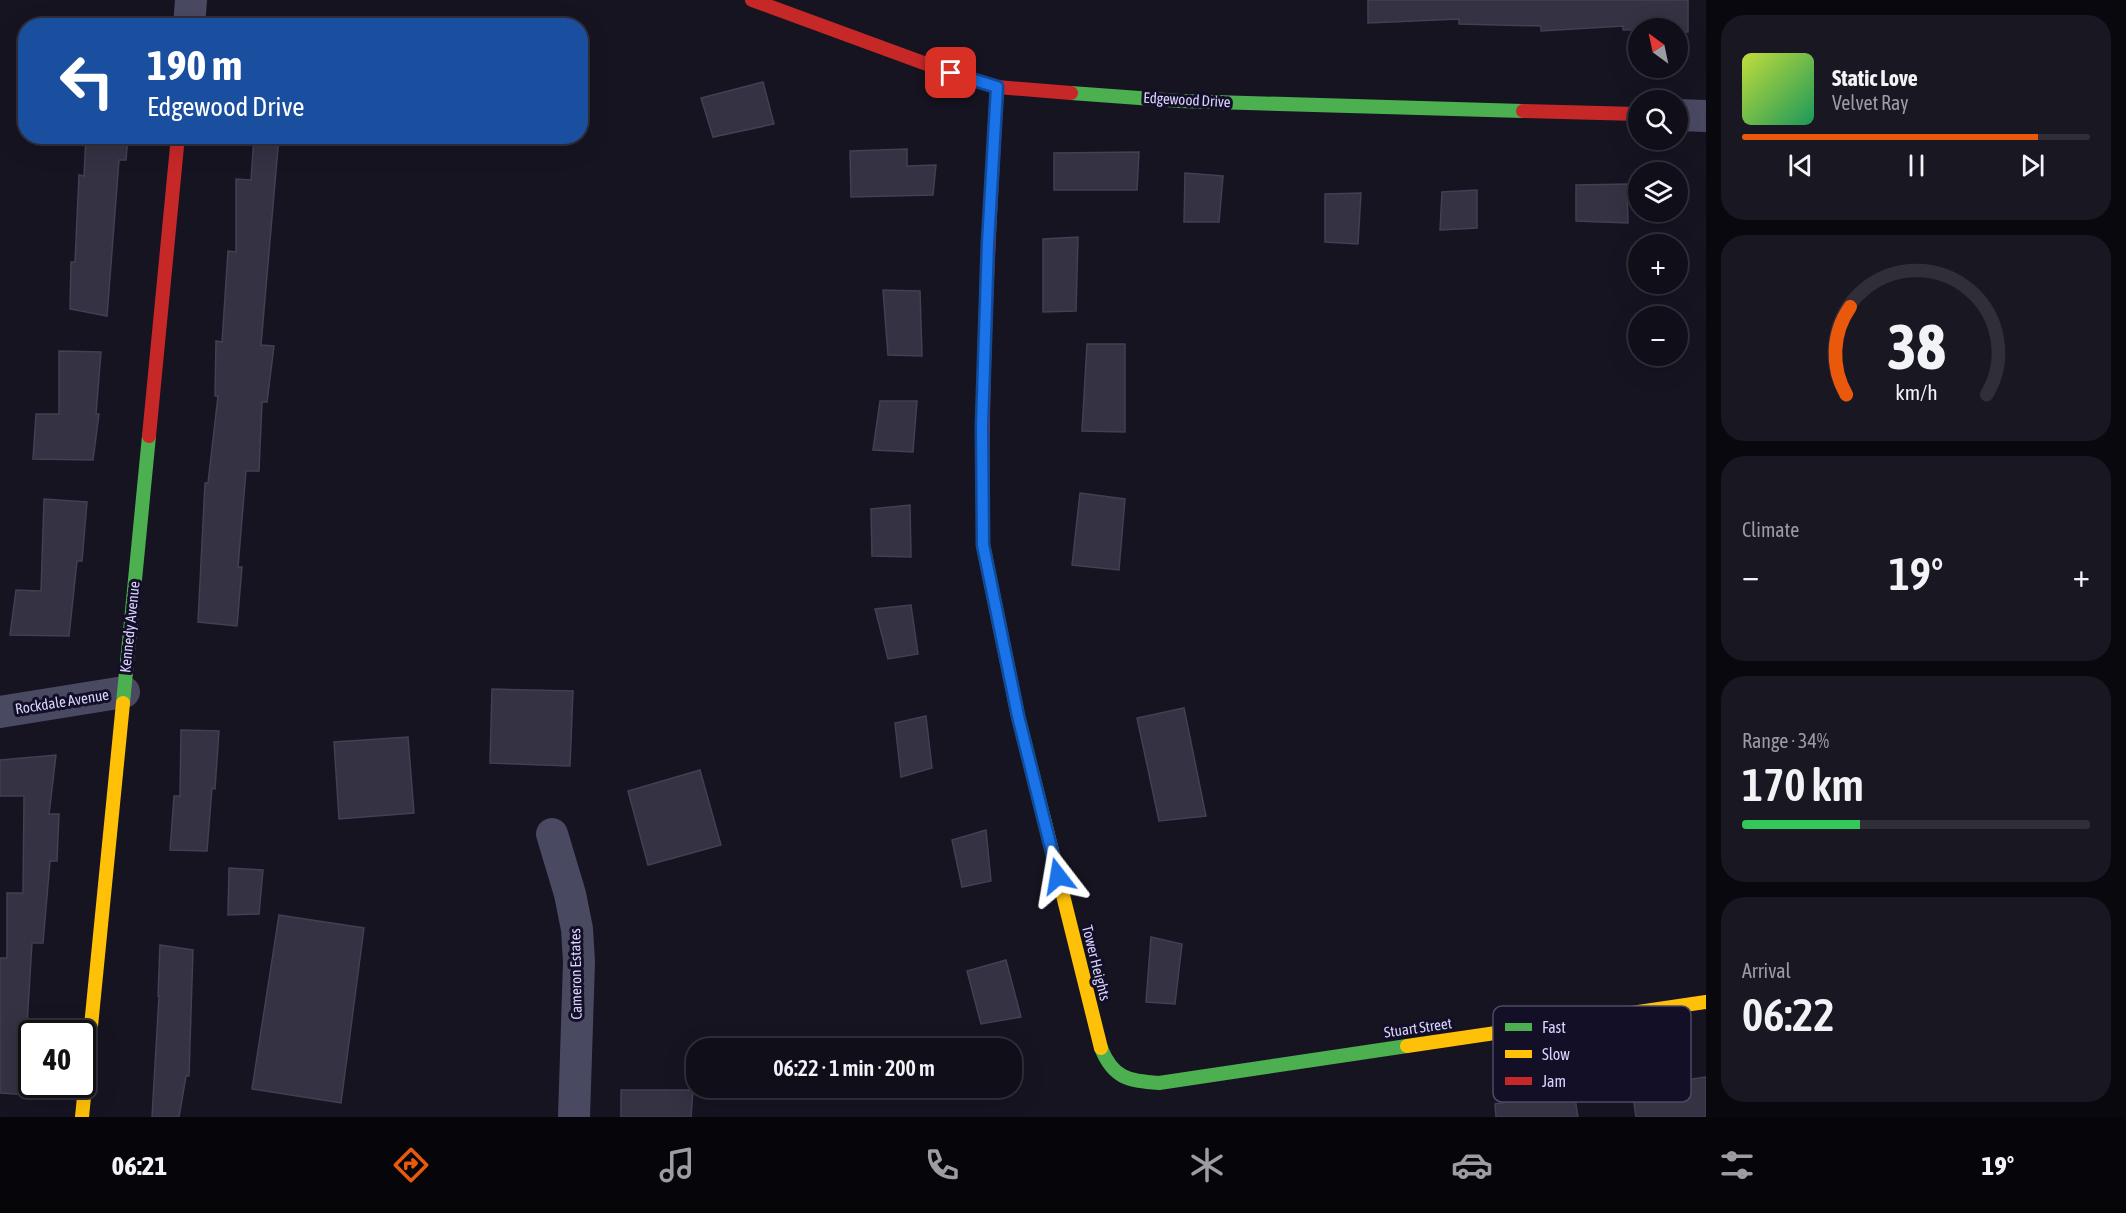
<!DOCTYPE html>
<html lang="en">
<head>
<meta charset="utf-8">
<style>
	:root { --surface:#100f19; --page:#191822; --text:#f1f3f6; --muted:#9c9ca2; --line:#302f38; --accent:#ea580c }
	body { margin:0; font-family:"Asap Condensed",sans-serif; background:var(--page); color:var(--text); height:100vh; display:flex; flex-direction:column; font-size:22px; white-space:nowrap }
	* { box-sizing:border-box; margin:0 }
	p { font-size:20px; color:var(--muted) }
	.icon { flex:none; width:33px; height:33px; fill:none; stroke:currentColor; stroke-width:2; stroke-linecap:round; stroke-linejoin:round }
	.map { position:relative; flex:1; overflow:hidden }
	.sheet { display:flex; flex-direction:column; gap:15px; padding:15px; background:#09080e; width:420px }
	.sheet>* { flex:none }
	.guide { position:absolute; left:18px; top:18px; width:570px; height:126px; border-radius:24px; box-shadow:0 6px 24px #0002,0 0 0 2px var(--line); background:#1a4fa0; color:#fff; overflow:hidden }
	.needle { width:39px; rotate:327deg }
	.buttons { position:absolute; left:1628px; top:18px; display:grid; gap:12px }
	.buttons a { display:grid; place-items:center; width:60px; height:60px; border-radius:50%; background:var(--surface); box-shadow:0 6px 24px #0002,0 0 0 2px var(--line); font-size:30px }
	.speed { position:absolute; left:18px; top:1020px; display:flex; gap:12px; font-size:30px; font-weight:700; text-align:center }
	.speed>* { display:grid; place-content:center; width:78px; height:78px; border-radius:50%; background:var(--surface); box-shadow:0 6px 24px #0002,0 0 0 2px var(--line); line-height:1 }
	.speed .limit { border:3px solid #111; border-radius:9px; background:#fff; color:#111 }
	.pin { position:absolute; display:grid; place-items:center; width:51px; height:51px; color:#fff; margin:-26px; border-radius:12px; box-shadow:0 3px 9px #0006 }
	.me { position:absolute; width:66px; margin:-33px; rotate:346deg; stroke-linejoin:round; filter:drop-shadow(0 0 4px #0008) }
	.turn { display:flex; align-items:center; gap:21px; height:126px; padding:0 30px; font-size:27px }
	.turn .icon { width:78px; height:78px; stroke-width:2.5 }
	.turn b { display:block; font-size:42px; line-height:51px }
	.big { font-size:45px; font-weight:600; line-height:1.1 }
	.sheet .tile { flex:1; display:flex; flex-direction:column; justify-content:center; gap:9px; min-width:0; padding:0 21px; border-radius:24px; background:var(--page) }
	.sheet .dial { align-items:center; gap:0 }
	.dial svg { height:156px; overflow:visible; fill:none; stroke:var(--line); stroke-width:7; stroke-linecap:round; text-anchor:middle }
	.dial text { fill:var(--text); stroke:none }
	.song { display:flex; align-items:center; gap:18px }
	.cover { width:72px; height:72px; border-radius:9px; background:linear-gradient(135deg,hsl(70 70% 55%),hsl(150 70% 35%)) }
	.played { height:6px; border-radius:3px; background:linear-gradient(90deg,var(--accent) 85%,var(--line) 85%) }
	.keys { display:flex; justify-content:space-around; direction:ltr }
	.heat { display:flex; justify-content:space-between; align-items:center; font-size:33px; direction:ltr }
	.charge { height:9px; border-radius:4px; background:linear-gradient(90deg,#34c759 34%,var(--line) 0) }
	.trip { position:absolute; left:686px; top:1038px; width:336px; height:60px; border-radius:24px; background:var(--surface); box-shadow:0 6px 24px #0002,0 0 0 2px var(--line); font-weight:600; line-height:60px; text-align:center }
	.dock { display:flex; height:96px; justify-content:space-around; align-items:center; background:#06060a; color:var(--muted) }
	.dock .icon { width:42px; height:42px }
	.dock .active { color:var(--accent) }
	.dock b { font-size:27px; color:var(--text) }
	main { display:flex; flex:1; min-height:0 }
	.map>svg:first-child { display:block }
	.building { fill:#343243; stroke:#433f54; stroke-width:1.5 }
	.lines { fill:none; stroke-linecap:round; stroke-linejoin:round }
	.street { stroke:#4a4962; stroke-width:32 }
	.fast { stroke:#4caf50; stroke-width:14 }
	.slow { stroke:#ffc107; stroke-width:14 }
	.jam { stroke:#c62828; stroke-width:14 }
	.route-casing { stroke:#114b97; stroke-width:15 }
	.route { stroke:#1a73e8; stroke-width:10 }
	.labels { text-anchor:middle; stroke-width:6; stroke-linejoin:round; paint-order:stroke }
	.street-label { font-size:15px; fill:#d9d4ff; stroke:#130f26 }
	.key { fill:#130f26; stroke:#4e4a67; stroke-width:1.5 }
	.key-label { font-size:16px; fill:#d9d4ff }
</style>
</head>
<body>
<main>
<div class="map">
<svg width="1706" height="1117" viewBox="0 0 1706 1117">
	<rect width="100%" height="100%" fill="#161421"/>
	<g class="building">
		<path d="M1368,0H1688V32H1677V28L1623,30V26L1541,31V26L1459,24V19L1368,23Z"/>
		<path d="M763,82L774,124L713,137L701,98Z"/>
		<path d="M86,136H128L126,160H119L107,316L70,309L71,262H75L79,175L84,176Z"/>
		<path d="M254,136H279L261,345L274,346L267,402H262L259,471H246L238,567H242L237,626L198,622L205,483H208L218,396H215L216,341L222,342L228,251L236,252V179L251,180Z"/>
		<path d="M907,149V166L936,165L933,195L851,197L850,151Z"/>
		<path d="M1139,152L1137,190H1054V153Z"/>
		<path d="M1185,173L1223,176L1219,222H1184Z"/>
		<path d="M1627,184L1628,223L1576,221V185Z"/>
		<path d="M1477,190V228L1440,230L1442,192Z"/>
		<path d="M1361,193L1358,244L1325,242V194Z"/>
		<path d="M1078,237L1076,311L1043,312V239Z"/>
		<path d="M883,290L920,291L922,356L888,355Z"/>
		<path d="M1087,344H1125V432L1082,431Z"/>
		<path d="M59,351L101,352L96,414H99L93,460L33,459L36,414H59Z"/>
		<path d="M880,401H917L913,452L873,450Z"/>
		<path d="M1080,493L1125,499L1119,570L1072,565Z"/>
		<path d="M44,499L87,502L82,561H77L69,636L10,635L16,590L41,591Z"/>
		<path d="M910,505L911,557L872,556L871,509Z"/>
		<path d="M911,605L918,654L888,659L875,609Z"/>
		<path d="M492,689L573,691L570,766L490,763Z"/>
		<path d="M1184,708L1206,816L1159,821L1137,718Z"/>
		<path d="M926,716L932,768L901,777L895,723Z"/>
		<path d="M181,730L219,731L215,789L212,788L207,851L170,850L174,796H180Z"/>
		<path d="M408,737L414,813L339,819L334,742Z"/>
		<path d="M56,755L49,814H59L57,861H50L43,943H32L26,1041H32V1095L0,1093V958H7V893H23L24,796H0V760Z"/>
		<path d="M700,770L721,845L648,865L628,791Z"/>
		<path d="M986,830L991,881L962,887L952,840Z"/>
		<path d="M229,868L263,870L259,914L228,915Z"/>
		<path d="M279,915L364,928L341,1103L252,1089Z"/>
		<path d="M1151,937L1182,944L1175,1004L1146,1002Z"/>
		<path d="M160,945L193,950L189,1076H186L179,1117H152L159,996H158Z"/>
		<path d="M1006,960L1021,1017L981,1024L967,971Z"/>
		<path d="M1706,1077V1117H1636L1632,1088Z"/>
		<path d="M621,1090H693L691,1117H621Z"/>
		<path d="M1574,1092L1578,1117H1496L1495,1104Z"/>
	</g>
	<g class="lines">
		<g class="street">
			<path d="M189,26L191,0"/>
			<path d="M1677,115L1706,116"/>
			<path d="M0,712L124,692"/>
			<path d="M552,834L570,894L577,929L579,962L574,1117"/>
		</g>
		<g class="fast">
			<path d="M1071,93L1180,101L1523,111"/>
			<path d="M983,510V545L1018,716L1044,819"/>
			<path d="M123,703L149,436"/>
			<path d="M1101,1048C1113,1078 1128,1081 1159,1083L1407,1046"/>
		</g>
		<g class="slow">
			<path d="M1044,819L1101,1048"/>
			<path d="M1407,1046L1706,1002"/>
			<path d="M82,1117L123,703"/>
		</g>
		<g class="jam">
			<path d="M752,0L951,73L997,87L1071,93"/>
			<path d="M1523,111L1638,114"/>
			<path d="M149,436L178,136"/>
			<path d="M983,510C981,369 989,228 997,87"/>
		</g>
	</g>
	<g class="lines">
		<g class="route-casing">
			<path id="route" d="M951,73L997,87L988,243L982,426L983,545L1018,716L1058,876"/>
		</g>
		<use href="#route" class="route"/>
	</g>
	<g class="labels">
		<g class="street-label">
			<text transform="translate(1187 100) rotate(3)" y="5">Edgewood Drive</text>
			<text transform="translate(130 627) rotate(-84)" y="5">Kennedy Avenue</text>
			<text transform="translate(62 702) rotate(-9)" y="5">Rockdale Avenue</text>
			<text transform="translate(1096 963) rotate(76)" y="5">Tower Heights</text>
			<text transform="translate(576 974) rotate(-91)" y="5">Cameron Estates</text>
			<text transform="translate(1418 1028) rotate(-8)" y="5">Stuart Street</text>
		</g>
	</g>
	<rect x="1493" y="1006" width="198" height="96" rx="9" class="key"/>
	<rect x="1505" y="1023" width="27" height="8" fill="#4caf50"/>
	<rect x="1505" y="1050" width="27" height="8" fill="#ffc107"/>
	<rect x="1505" y="1077" width="27" height="8" fill="#c62828"/>
	<g class="key-label">
		<text x="1542" y="1033">Fast</text>
		<text x="1542" y="1060">Slow</text>
		<text x="1542" y="1087">Jam</text>
	</g>
</svg>
<div class="buttons">
<a><svg class="needle" viewBox="-14 -14 28 28"><path d="M0-13l5 13h-10z" fill="#e53935"/><path d="M0 13l5-13h-10z" fill="#9c9ca2"/></svg></a>
<a><svg class="icon" aria-label="search" viewBox="0 0 24 24"><circle cx="10" cy="10" r="6"/><path d="M15 15l6 6"/></svg></a>
<a><svg class="icon" aria-label="layers" viewBox="0 0 24 24"><path d="M12 4l9 5-9 5-9-5zM3 14l9 5 9-5"/></svg></a>
<a>+</a>
<a>−</a>
</div>
<div class="speed"><div class="limit">40</div></div>
<div class="pin" style="left:951px;top:73px;background:#d93025"><svg class="icon" aria-label="arrive" viewBox="0 0 24 24"><path d="M6 21V4h12l-3 4 3 4H6"/></svg></div>
<svg class="me" style="left:1058px;top:876px" viewBox="-20 -20 40 40"><path d="M0-17L14 15 0 8-14 15z" fill="#1a73e8" stroke="#fff" stroke-width="4"/></svg>
<div class="trip">06:22 · 1 min · 200 m</div>
<div class="guide">
<div class="turn"><svg class="icon" aria-label="left" viewBox="0 0 24 24"><path d="M17 20v-9H6M10 6l-5 5 5 5"/></svg><div><b>190 m</b>Edgewood Drive</div></div>
</div>
</div>
<section class="sheet">
<div class="tile">
<div class="song"><i class="cover"></i><div><b>Static Love</b><p>Velvet Ray</p></div></div>
<div class="played"></div>
<div class="keys"><svg class="icon" aria-label="previous" viewBox="0 0 24 24"><path d="M18 5L8 12l10 7zM5 5v14"/></svg><svg class="icon" aria-label="pause" viewBox="0 0 24 24"><path d="M8 5v14M16 5v14"/></svg><svg class="icon" aria-label="next" viewBox="0 0 24 24"><path d="M6 5l10 7-10 7zM19 5v14"/></svg></div>
</div>
<div class="tile dial"><svg viewBox="0 0 100 80">
<path d="M14 69A42 42 0 1 1 86 69"/>
<path d="M14 69A42 42 0 0 1 16 24" stroke="#ea580c"/>
<text x="50" y="56" font-size="32" font-weight="700">38</text>
<text x="50" y="72" font-size="11">km/h</text>
</svg></div>
<div class="tile"><p>Climate</p>
<div class="heat"><a>−</a><b class="big">19°</b><a>+</a></div>
</div>
<div class="tile"><p>Range · 34%</p><b class="big">170 km</b><div class="charge"></div></div>
<div class="tile"><p>Arrival</p><b class="big">06:22</b></div>
</section>
</main>
<nav class="dock">
<b>06:21</b>
<svg class="icon active" aria-label="directions" viewBox="0 0 24 24"><path d="M12 3l9 9-9 9-9-9zM9 14v-3h6M13 9l2 2-2 2"/></svg>
<svg class="icon" aria-label="music" viewBox="0 0 24 24"><path d="M9 18V5l10-2v13"/><circle cx="6" cy="18" r="3"/><circle cx="16" cy="16" r="3"/></svg>
<svg class="icon" aria-label="phone" viewBox="0 0 24 24"><path d="M5 4h4l2 5-3 2q2 4 5 5l2-3 5 2v4C11 20 4 13 5 4z"/></svg>
<svg class="icon" aria-label="climate" viewBox="0 0 24 24"><path d="M12 3v18M4 7l16 10M4 17L20 7"/></svg>
<svg class="icon" aria-label="car" viewBox="0 0 24 24"><path d="M5 17H2v-5l4-1 3-4h7l3 4 3 1v5h-3M9 17h6M6 11h13"/><circle cx="7" cy="17" r="2"/><circle cx="17" cy="17" r="2"/></svg>
<svg class="icon" aria-label="filters" viewBox="0 0 24 24"><path d="M4 7h16M4 17h16"/><circle cx="9" cy="7" r="2"/><circle cx="15" cy="17" r="2"/></svg>
<b>19°</b>
</nav>
</body>
</html>
